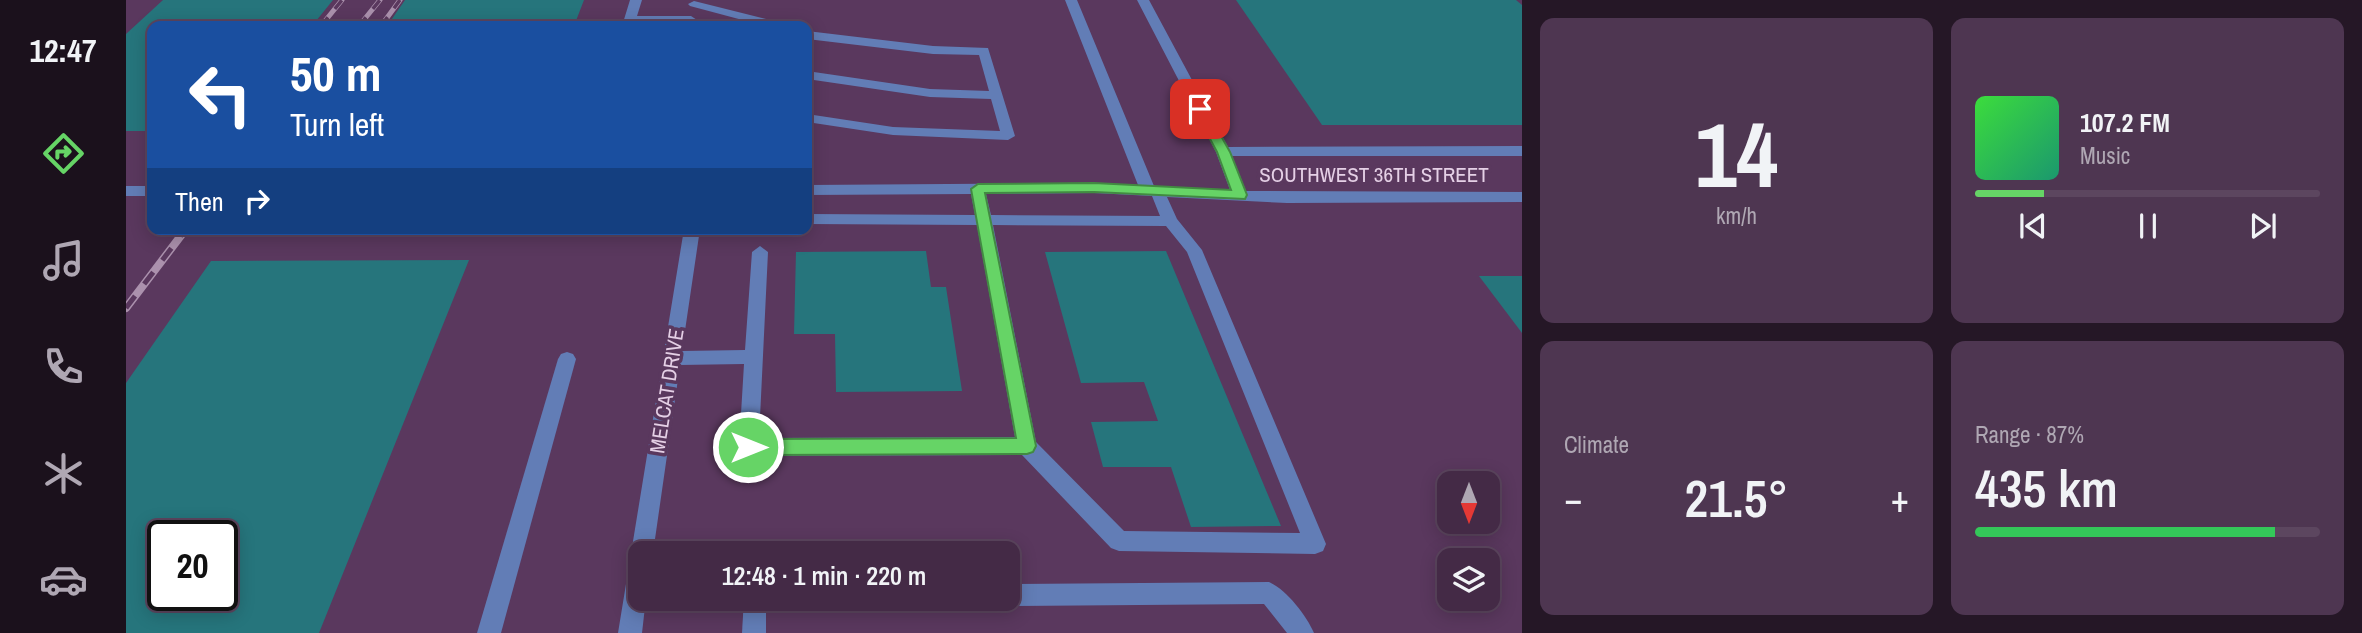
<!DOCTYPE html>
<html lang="en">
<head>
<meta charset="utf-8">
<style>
	:root { --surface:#442a46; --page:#4e3651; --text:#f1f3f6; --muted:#afa7b3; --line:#5c465f; --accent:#66d466 }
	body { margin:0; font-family:"Archivo Narrow",sans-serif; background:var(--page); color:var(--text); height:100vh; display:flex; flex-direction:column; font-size:26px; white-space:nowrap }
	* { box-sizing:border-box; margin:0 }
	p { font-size:23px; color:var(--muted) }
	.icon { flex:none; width:38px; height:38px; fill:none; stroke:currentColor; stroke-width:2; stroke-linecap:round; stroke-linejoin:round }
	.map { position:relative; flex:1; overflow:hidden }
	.drawer { display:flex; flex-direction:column; gap:18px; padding:18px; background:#251726; width:840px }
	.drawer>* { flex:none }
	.banner { position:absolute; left:21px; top:21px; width:665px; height:214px; border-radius:14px; box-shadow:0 4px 18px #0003,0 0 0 2px var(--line); background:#1a4fa0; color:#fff; overflow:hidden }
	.needle { width:46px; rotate:180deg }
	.fabs { position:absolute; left:1311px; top:471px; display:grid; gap:14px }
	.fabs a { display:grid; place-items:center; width:63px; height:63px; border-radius:14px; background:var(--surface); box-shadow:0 4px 18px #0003,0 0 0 2px var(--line); font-size:35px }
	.speed { position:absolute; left:21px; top:520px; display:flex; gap:14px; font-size:35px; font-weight:700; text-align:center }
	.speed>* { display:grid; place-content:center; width:91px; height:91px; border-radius:50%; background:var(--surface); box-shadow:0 4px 18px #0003,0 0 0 2px var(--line); line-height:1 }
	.speed .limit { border:4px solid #111; border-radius:10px; background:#fff; color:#111 }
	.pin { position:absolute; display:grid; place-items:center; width:60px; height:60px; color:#fff; margin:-30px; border-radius:14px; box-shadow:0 4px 10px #0006 }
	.me { position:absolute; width:77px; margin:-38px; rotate:90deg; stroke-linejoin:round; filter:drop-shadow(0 0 5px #0008) }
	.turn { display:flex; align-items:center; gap:24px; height:147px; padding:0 28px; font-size:32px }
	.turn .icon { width:91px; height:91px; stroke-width:2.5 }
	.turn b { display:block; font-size:49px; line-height:60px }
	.then { display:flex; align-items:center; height:66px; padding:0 28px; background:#0003; gap:14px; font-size:26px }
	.big { font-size:52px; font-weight:600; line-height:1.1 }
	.drawer .widget { flex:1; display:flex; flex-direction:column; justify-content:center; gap:10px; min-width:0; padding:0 24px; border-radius:14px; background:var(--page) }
	.drawer .dial { align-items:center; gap:0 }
	.dial b { font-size:91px; line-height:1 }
	.song { display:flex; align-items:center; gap:21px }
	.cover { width:84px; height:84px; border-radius:10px; background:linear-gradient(135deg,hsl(120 70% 55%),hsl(160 70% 35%)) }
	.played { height:7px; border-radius:4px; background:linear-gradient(90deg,var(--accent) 20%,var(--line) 20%) }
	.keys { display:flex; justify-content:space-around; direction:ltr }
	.heat { display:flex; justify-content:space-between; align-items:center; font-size:38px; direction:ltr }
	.charge { height:10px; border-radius:5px; background:linear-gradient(90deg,#34c759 87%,var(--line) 0) }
	.drawer .tiles { flex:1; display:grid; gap:18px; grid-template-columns:repeat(2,1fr) }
	.trip { position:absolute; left:502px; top:541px; width:392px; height:70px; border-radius:14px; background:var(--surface); box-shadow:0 4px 18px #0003,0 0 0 2px var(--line); font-weight:600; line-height:70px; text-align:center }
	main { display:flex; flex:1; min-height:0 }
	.dock { display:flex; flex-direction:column; width:126px; justify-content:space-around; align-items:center; background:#1b111c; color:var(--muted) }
	.dock .icon { width:49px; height:49px }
	.dock .on { color:var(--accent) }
	.dock b { font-size:32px; color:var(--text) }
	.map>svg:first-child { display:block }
	.building { fill:#26757c; fill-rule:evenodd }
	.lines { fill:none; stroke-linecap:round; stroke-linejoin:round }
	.minor { fill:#627db6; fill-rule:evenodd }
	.rail-far1-casing { stroke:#ab91ad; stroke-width:5 }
	.rail-casing { stroke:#ab91ad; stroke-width:8 }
	.rail-far1 { stroke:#5a385e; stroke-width:3.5; stroke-dasharray:11; stroke-linecap:butt }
	.rail { stroke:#5a385e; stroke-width:5; stroke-dasharray:15; stroke-linecap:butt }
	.route { fill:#66d466; stroke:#428a42; stroke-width:2 }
	.labels { text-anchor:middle; stroke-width:7; stroke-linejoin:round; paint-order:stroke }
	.street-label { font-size:21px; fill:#e5d0e6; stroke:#5a385e }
</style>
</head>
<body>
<main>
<nav class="dock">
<b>12:47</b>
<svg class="icon on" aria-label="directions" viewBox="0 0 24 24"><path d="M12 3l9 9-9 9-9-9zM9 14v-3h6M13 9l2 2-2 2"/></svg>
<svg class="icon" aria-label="music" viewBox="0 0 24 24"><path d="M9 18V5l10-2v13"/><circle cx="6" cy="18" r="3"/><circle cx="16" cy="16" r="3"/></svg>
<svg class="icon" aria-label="phone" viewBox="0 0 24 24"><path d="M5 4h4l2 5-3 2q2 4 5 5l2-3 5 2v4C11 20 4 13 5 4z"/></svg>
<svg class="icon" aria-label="climate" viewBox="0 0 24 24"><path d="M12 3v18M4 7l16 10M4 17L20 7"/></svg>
<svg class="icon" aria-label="car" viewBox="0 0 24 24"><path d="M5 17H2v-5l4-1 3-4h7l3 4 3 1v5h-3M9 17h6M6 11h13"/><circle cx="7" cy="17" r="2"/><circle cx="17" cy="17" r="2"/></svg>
</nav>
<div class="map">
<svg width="1396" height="633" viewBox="0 0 1396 633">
	<rect width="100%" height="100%" fill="#5a385e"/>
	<g class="building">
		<path d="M37,0H207L186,26H26V131H0V34Z"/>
		<path d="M279,0H458L448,26H261Z"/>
		<path d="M1110,0H1390L1396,5V125H1196Z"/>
		<path d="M800,251L805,287H820L836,391L710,392L709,334H668L670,252Z"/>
		<path d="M1040,251L1155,526L1065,527L1045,467H977L965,422L1032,421L1018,382L955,383L919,252Z"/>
		<path d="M343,260L193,633H0V383L85,261ZM37,536H96V595H37Z"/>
		<path d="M1353,276H1396V333Z"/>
	</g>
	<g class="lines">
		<g class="minor">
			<path d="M504,0H516L511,16H565L571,20L565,24H509L508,26H496Z"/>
			<path d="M939,0H951L1028,186L1104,190L1090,152L1011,0H1023L1102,147L1396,146V156H1106L1120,191L1396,192V202L1161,203L1041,197L1051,219L1076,250L1200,544L1197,551L1189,554L993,551L985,548L896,455L623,456L616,453L613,447L618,364L554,365L527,553H514V598H520L516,633H492L558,229H574L556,351L619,350L626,252L634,246L642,252L633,438L889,437L851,225L681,224V214L849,215L845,194L681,195V185L968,183L1012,185ZM968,193L1026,196L1034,216L865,215L860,194ZM867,225L1040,226L1061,252L1174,533L998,531L910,442Z"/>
			<path d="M568,1L656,23L658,26H639L564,6L562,4Z"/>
			<path d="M681,31L807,46L862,48L889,136L882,140L767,135L681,122V114L767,127L874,131L865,99L804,97L681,79V71L804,89L863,91L853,55L807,54L681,39Z"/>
			<rect x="0" y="186" width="26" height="10"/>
			<path d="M441,352L447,354L450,359L375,633H351L432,359L435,354Z"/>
			<path d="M1143,582C1160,589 1181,616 1188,633H1161L1138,604L882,606L874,603L872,598H882V584Z"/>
			<path d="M618,598H640V633H616Z"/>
		</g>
		<g class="rail-far1-casing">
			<g id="rail-far1">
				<path d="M195,26L216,0"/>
				<path d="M233,26L254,0"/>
				<path d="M255,26L274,0"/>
			</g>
		</g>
		<g class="rail-casing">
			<path id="rail" d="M0,308L60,229"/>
		</g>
		<use href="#rail-far1" class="rail-far1"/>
		<use href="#rail" class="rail"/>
	</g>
	<path class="route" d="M1074,105L1080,109L1104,152L1121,195L1119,199L968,192L859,193L910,446L907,452L901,454L622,455L616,453L613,447L616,441L622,439L890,438L845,189L852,184L968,183L1105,190L1091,152L1068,109Z"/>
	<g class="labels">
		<g class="street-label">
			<text x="1248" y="182">SOUTHWEST 36TH STREET</text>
			<text transform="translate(541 391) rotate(-81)" y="7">MELCAT DRIVE</text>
		</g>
	</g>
</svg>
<div class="fabs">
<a><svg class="needle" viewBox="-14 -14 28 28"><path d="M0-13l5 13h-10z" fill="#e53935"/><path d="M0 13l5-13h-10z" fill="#afa7b3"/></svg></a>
<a><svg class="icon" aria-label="layers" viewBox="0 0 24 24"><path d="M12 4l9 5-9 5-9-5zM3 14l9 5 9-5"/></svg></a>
</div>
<div class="speed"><div class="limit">20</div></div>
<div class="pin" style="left:1074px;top:109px;background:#d93025"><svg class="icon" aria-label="arrive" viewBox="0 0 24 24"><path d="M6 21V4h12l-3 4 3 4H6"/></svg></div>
<svg class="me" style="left:622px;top:447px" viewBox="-20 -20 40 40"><circle r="17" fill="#66d466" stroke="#fff" stroke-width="3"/><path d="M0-11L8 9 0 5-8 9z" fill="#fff"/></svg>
<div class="trip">12:48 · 1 min · 220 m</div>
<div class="banner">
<div class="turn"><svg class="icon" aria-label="left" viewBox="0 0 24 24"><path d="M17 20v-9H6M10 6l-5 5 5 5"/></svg><div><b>50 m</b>Turn left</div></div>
<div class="then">Then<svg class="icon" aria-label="right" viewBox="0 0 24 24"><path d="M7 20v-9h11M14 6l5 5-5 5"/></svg></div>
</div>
</div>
<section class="drawer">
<div class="tiles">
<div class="widget dial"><b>14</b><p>km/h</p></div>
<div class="widget">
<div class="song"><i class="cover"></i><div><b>107.2 FM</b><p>Music</p></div></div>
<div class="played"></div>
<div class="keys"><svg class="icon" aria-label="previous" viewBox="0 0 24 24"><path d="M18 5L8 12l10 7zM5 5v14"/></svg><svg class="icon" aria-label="pause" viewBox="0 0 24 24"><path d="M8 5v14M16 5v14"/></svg><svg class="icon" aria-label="next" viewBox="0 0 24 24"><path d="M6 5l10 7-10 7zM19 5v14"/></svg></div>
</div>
<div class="widget"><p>Climate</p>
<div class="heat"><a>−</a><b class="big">21.5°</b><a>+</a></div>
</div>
<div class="widget"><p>Range · 87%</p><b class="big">435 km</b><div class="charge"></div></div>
</div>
</section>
</main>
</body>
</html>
